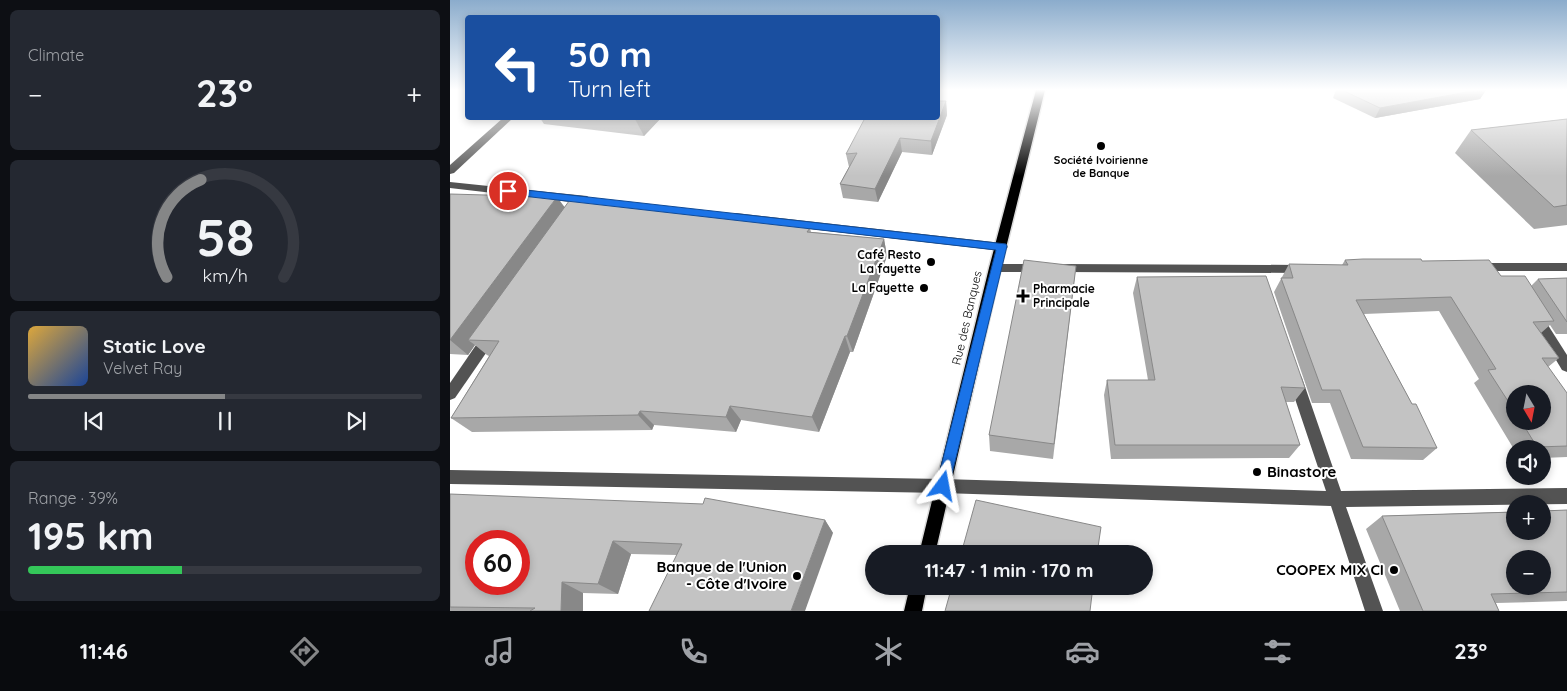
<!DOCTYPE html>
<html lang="en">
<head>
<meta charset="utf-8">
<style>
	:root { --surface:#171b24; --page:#242831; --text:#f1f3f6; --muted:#9ea1a6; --line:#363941; --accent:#858687 }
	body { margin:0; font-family:Quicksand,sans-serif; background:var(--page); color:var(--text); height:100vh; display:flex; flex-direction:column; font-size:19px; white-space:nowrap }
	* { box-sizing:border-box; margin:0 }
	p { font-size:16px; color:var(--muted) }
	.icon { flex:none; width:28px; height:28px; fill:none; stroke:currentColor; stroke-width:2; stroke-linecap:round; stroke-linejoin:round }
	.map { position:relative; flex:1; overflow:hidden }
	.drawer { display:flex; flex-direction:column; gap:10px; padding:10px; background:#0d0f14; width:450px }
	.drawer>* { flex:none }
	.banner { position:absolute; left:15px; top:15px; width:475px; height:105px; border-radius:5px; box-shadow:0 2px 8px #0003; background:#1a4fa0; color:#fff; overflow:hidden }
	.needle { width:32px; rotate:170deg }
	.tools { position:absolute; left:1056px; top:385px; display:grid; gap:10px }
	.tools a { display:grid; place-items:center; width:45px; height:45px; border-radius:50%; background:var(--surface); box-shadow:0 2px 8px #0003; font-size:25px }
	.speed { position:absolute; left:15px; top:530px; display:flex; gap:10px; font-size:25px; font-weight:700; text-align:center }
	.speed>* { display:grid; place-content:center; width:65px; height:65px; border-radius:50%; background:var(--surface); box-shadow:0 2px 8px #0003; line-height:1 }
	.speed .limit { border:8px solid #d22; background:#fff; color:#111 }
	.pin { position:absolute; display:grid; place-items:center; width:42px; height:42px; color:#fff; margin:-21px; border:2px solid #fff; border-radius:50%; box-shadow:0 1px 5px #0007 }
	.me { position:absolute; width:55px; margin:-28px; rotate:13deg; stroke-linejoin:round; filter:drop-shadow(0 0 4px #0008) }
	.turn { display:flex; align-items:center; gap:18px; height:105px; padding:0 20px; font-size:22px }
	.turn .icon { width:65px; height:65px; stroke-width:2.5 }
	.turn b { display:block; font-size:35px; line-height:42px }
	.big { font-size:38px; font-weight:700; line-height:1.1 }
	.drawer .widget { flex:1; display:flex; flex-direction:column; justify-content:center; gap:8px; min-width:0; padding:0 18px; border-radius:8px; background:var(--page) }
	.drawer .dial { align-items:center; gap:0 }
	.dial svg { height:130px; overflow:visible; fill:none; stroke:var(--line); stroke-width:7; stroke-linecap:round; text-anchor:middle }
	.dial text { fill:var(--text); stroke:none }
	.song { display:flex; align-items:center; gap:15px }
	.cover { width:60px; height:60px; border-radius:8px; background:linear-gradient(135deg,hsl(40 70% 55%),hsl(220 70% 35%)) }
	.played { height:5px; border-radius:2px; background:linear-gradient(90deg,var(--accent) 50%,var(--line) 50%) }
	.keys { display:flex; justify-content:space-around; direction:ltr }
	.heat { display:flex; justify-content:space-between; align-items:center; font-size:28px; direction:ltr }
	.charge { height:8px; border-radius:4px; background:linear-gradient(90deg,#34c759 39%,var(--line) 0) }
	.trip { position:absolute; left:415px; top:545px; width:288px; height:50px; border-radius:25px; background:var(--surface); box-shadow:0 2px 8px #0003; font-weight:700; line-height:50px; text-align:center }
	.menu { display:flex; height:80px; justify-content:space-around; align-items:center; background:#090b0e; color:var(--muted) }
	.menu .icon { width:35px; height:35px }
	.menu .current { color:var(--accent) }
	.menu b { font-size:22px; color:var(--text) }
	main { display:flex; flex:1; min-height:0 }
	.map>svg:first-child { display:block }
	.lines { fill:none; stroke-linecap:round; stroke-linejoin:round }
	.major-casing { stroke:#dbdbdb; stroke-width:3 }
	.minor { fill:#535353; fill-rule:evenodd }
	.major { fill:#000; fill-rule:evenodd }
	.wall { fill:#a8a8a8; fill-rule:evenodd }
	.shaded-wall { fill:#888 }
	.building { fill:#c3c3c3; stroke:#888; fill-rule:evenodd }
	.route { fill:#1a73e8; stroke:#114b97 }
	.poi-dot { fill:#000; stroke:#fff; stroke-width:2 }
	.labels { text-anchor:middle; stroke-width:4; stroke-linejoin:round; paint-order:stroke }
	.far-poi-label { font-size:11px; font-weight:bold; fill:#000; stroke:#fff }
	.poi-label { font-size:12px; font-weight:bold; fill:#000; stroke:#fff; text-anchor:end }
	.street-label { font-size:12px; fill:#000; stroke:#fff }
	.near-poi-label { font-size:15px; font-weight:bold; fill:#000; stroke:#fff; text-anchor:end }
</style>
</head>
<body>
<main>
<section class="drawer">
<div class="widget"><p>Climate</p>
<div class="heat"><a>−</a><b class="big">23°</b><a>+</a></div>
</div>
<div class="widget dial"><svg viewBox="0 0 100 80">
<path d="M14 69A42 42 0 1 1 86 69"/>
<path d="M14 69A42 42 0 0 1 35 9" stroke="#858687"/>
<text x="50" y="56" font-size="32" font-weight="700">58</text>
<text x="50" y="72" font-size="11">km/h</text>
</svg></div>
<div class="widget">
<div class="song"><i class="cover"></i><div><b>Static Love</b><p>Velvet Ray</p></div></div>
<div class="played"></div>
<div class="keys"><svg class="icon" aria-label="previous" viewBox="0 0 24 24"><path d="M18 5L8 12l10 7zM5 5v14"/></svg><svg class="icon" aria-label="pause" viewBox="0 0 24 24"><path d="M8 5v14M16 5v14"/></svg><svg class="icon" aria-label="next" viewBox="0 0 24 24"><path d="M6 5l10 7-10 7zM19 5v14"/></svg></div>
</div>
<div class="widget"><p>Range · 39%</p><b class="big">195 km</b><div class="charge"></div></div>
</section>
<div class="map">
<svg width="1117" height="611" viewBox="0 0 1117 611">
	<rect width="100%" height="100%" fill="#fff"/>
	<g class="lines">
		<g class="major-casing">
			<g id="major">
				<path d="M586,90H595L551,268L485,554H469L539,268Z"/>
				<path d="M460,586H477L472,611H454Z"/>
			</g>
		</g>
		<g class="minor">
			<path d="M53,118H63L4,173L0,174V165Z"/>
			<path d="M0,182L137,196L142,200L137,204L0,188Z"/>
			<path d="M286,213L552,243L558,247L552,251L282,220L280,217Z"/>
			<path d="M1030,263H1117V271H1030L1024,267Z"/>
			<path d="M545,264H590L596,268L590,272H545L539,268Z"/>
			<path d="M610,264L852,265L858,269L852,273L610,272L604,268Z"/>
			<path d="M1085,310L1089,311L1117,355V372L1112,370L1079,315L1081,311Z"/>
			<path d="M40,331L45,332L46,336L45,340L5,398L0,400V383L35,332Z"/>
			<path d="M845,372L850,374L852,378L891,491L1117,488V504L896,507L933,611H915L881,506L493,493L0,484V470L493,479L876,491L838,378L840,374Z"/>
		</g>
		<use href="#major" class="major"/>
	</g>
	<g class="wall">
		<path d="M886,90H1036L1030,99L925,118L883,98Z"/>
		<path d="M496,101L497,115L482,155L452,152L428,202L393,198L390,184L399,167L396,154L488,118Z"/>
		<path d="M90,118H211L194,136L94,124Z"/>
		<path d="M1117,119V225L1084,229L1005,153L1021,130Z"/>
		<path d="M0,194L115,207L360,228L361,232L434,239L437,256L403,352H400L369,432L291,420L286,432L204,425L202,430L22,432L1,418L39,356L37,355L25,345L18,355L0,354Z"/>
		<path d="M895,260L972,261L1051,276L1081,286L1088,279L1117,278V334H1106L1100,325L1091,333L1109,358L1098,367L1117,394V457L1092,458V449H1065V451L1024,383L1029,379L989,311L914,314L962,404L987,448L973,460L901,459L880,403H862L824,292L839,264L892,265ZM1065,394L1092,421H1065Z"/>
		<path d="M626,266L603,459L540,451L539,435Z"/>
		<path d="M687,277L855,388L844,402H836L850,445L839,458L661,459L654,395L657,380H698L683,293Z"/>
		<path d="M0,494L375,520L383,533L227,555L181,554L168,594L133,593V611H0Z"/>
		<path d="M1117,510V601L1046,603L1049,611H950L916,529L932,516Z"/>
	</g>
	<g class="shaded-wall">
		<path d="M1028,90H1036L1030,99L925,118L930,108Z"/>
		<path d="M496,101L497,115L482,155L481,141Z"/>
		<path d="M187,118H211L194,136L185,119Z"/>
		<path d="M450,138L452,152L428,202L425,189Z"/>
		<path d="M107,197L119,213L18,340L25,345L18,355L0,340Z"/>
		<path d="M434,239L437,256L403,352L397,336Z"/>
		<path d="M395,336L400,352L369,432L362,417Z"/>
		<path d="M280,406L291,420L286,432L276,417Z"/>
		<path d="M190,411L204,425L202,430L188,415Z"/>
		<path d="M375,520L383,533L355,611H341Z"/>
		<path d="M163,541L181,554L168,594L148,584Z"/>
		<path d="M112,582L133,593V611H111Z"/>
	</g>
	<g class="building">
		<path d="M892,90H1028L930,108Z"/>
		<path d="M488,101H496L481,141L450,138L425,189L390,184L407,153L396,154L415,118H488Z"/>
		<path d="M170,118H187L185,119Z"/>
		<path d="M1117,119V205L1104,207L1021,130Z"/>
		<path d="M0,194L107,197L0,340Z"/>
		<path d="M122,197L278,215L360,228L357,232L434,239L397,336H395L362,417L280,406L276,417L190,411L188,415L1,418L49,341L18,340Z"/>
		<path d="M913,259H971L972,261L1039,260L1051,276H1075L1104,321L1083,322L1109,358H1092L1117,393V446L1087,447L1071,421H1092V394H1065V412L1038,370L1046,369L1001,297L906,300L962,404H966L987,448L913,447L890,390H872L831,278H843L839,264L898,265L895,260Z"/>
		<path d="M574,260L626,266L604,444L539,435Z"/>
		<path d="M816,276L855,388L831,387L850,445H665L657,380H705L687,277Z"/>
		<path d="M1117,278V322L1088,279Z"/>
		<path d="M0,494L253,504L255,498L375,520L341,611H199L232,544L163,541L148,584L112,582L111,611H80L85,608L0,607ZM26,541H69V584H26Z"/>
		<path d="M526,500L651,527L647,554H511Z"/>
		<path d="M1117,510V592L1041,594L1049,611H973L932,516L1065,512V531H1092V511ZM1065,559H1092V586H1065Z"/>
		<path d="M502,586H643L640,611H495Z"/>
	</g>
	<linearGradient id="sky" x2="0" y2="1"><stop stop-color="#8baccc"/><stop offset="0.51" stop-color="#fff"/><stop offset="1" stop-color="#fff" stop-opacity="0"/></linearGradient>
	<rect width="1117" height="176" fill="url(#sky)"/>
	<path class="route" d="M58,188L556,244L557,246L498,491L493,493L488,491L486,486L546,250L55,194L54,191Z"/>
	<g class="poi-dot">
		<circle cx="651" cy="146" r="5"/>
		<circle cx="481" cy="262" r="5"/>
		<circle cx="474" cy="288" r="5"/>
		<path d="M570.5 288.5h5v5h5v5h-5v5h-5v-5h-5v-5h5z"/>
		<circle cx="807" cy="472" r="5"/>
		<circle cx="944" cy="570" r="5"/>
		<circle cx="347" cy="576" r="5"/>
	</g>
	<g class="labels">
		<g class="far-poi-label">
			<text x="651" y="164">Société Ivoirienne<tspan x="651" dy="13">de Banque</tspan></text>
		</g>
		<g class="poi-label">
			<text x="471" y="259">Café Resto<tspan x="471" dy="14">La fayette</tspan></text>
			<text x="464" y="292">La Fayette</text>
			<text x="583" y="293" text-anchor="start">Pharmacie<tspan x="583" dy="14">Principale</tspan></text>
		</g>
		<g class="street-label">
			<text transform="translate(517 318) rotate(-77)" y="4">Rue des Banques</text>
		</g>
		<g class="near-poi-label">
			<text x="817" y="477" text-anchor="start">Binastore</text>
			<text x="337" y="572">Banque de l'Union<tspan x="337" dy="17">- Côte d'Ivoire</tspan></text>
			<text x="934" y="575">COOPEX MIX CI</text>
		</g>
	</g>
</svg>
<div class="tools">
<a><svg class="needle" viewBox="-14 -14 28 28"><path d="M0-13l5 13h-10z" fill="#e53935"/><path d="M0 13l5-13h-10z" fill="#9ea1a6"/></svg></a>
<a><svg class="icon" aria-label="sound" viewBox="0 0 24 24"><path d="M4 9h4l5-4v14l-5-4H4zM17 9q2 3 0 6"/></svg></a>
<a>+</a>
<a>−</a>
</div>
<div class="speed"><div class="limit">60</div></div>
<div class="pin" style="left:58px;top:191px;background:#d93025"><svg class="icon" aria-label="arrive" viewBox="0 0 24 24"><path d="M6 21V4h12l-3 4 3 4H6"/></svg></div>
<svg class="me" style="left:493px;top:486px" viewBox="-20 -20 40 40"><path d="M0-17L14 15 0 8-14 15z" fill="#1a73e8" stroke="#fff" stroke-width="4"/></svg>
<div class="trip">11:47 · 1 min · 170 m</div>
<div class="banner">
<div class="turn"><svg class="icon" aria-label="left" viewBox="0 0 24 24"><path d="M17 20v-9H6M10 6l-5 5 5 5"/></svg><div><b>50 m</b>Turn left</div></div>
</div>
</div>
</main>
<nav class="menu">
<b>11:46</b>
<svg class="icon current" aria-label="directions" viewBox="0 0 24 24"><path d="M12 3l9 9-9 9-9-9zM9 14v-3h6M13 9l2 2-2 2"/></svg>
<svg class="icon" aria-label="music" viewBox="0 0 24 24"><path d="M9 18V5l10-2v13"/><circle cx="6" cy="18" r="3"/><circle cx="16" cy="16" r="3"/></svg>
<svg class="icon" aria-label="phone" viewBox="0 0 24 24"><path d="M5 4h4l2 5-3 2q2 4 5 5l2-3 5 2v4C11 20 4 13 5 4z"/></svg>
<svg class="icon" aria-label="climate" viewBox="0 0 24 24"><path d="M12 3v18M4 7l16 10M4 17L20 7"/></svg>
<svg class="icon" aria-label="car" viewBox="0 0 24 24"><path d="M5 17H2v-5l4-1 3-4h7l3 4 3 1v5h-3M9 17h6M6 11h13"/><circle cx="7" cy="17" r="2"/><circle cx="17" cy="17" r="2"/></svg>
<svg class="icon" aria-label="filters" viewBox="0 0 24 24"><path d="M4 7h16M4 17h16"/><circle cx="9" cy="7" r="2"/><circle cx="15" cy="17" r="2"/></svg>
<b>23°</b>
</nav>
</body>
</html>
